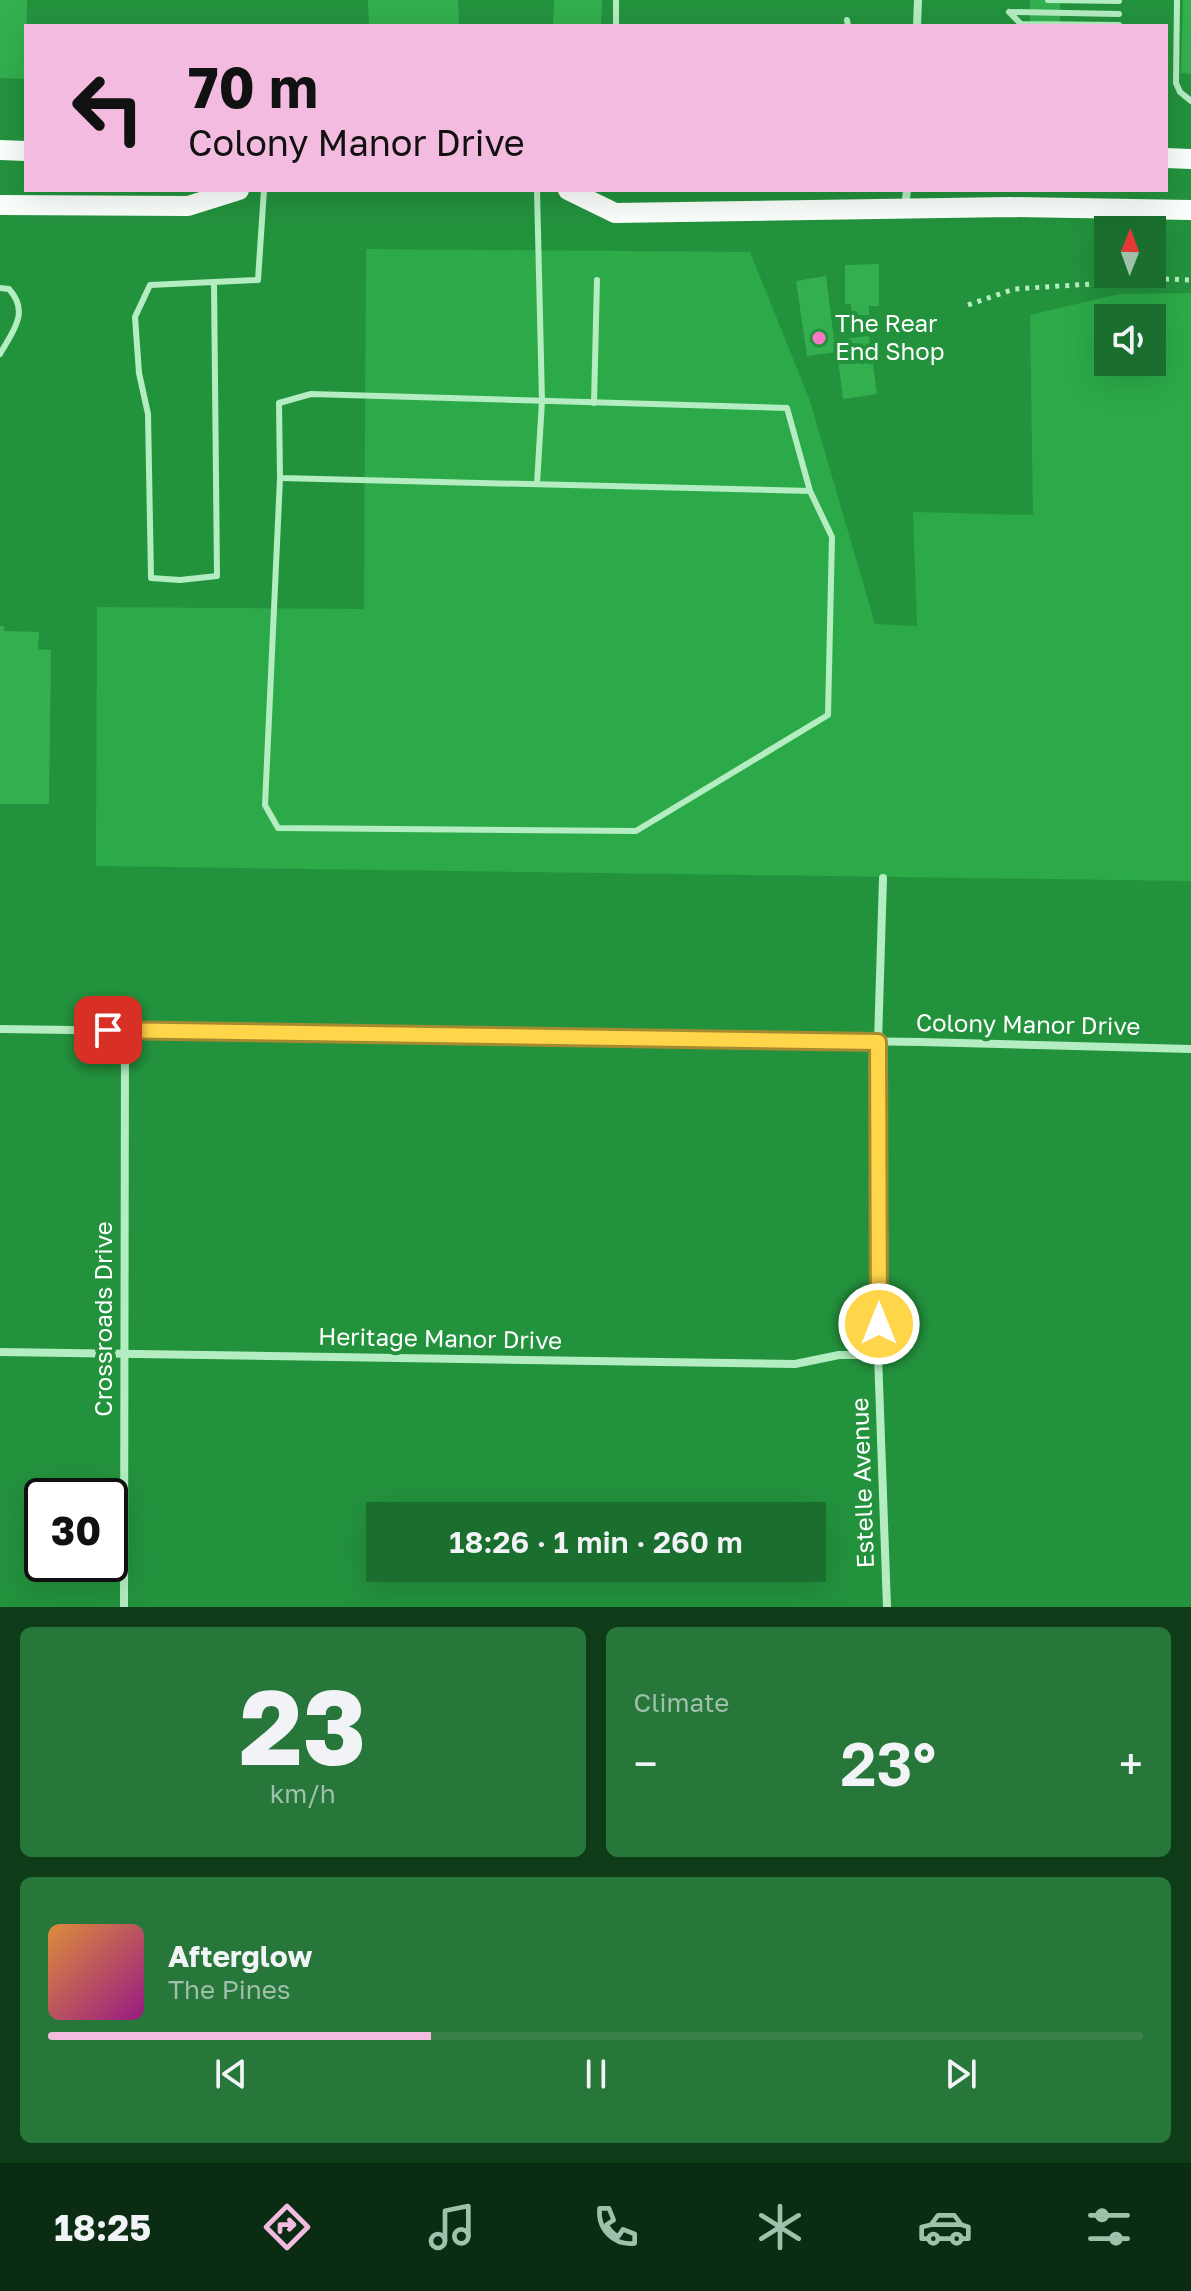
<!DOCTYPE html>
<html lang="en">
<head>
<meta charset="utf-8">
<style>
	:root { --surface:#1a6e2e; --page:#27763a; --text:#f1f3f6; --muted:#9fc0aa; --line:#38814a; --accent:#f4bbe0 }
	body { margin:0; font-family:"Golos Text",sans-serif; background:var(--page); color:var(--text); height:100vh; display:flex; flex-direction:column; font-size:30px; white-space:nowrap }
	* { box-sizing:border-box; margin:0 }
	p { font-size:26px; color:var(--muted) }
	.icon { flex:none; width:44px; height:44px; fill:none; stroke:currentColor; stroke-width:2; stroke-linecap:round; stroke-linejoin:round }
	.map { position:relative; height:1607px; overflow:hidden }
	.side { display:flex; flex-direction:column; gap:20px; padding:20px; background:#0e3c19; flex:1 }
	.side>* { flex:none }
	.top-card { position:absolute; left:24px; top:24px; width:1144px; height:168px; border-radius:0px; box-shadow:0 8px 32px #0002; background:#f4bbe0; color:#111; overflow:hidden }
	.needle { width:52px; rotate:1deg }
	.tools { position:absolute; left:1094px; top:216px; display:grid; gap:16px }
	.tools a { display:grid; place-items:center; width:72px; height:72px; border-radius:0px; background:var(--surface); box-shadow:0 8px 32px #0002; font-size:40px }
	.speed { position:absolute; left:24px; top:1478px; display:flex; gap:16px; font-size:40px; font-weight:700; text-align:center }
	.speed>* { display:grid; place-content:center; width:104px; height:104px; border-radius:50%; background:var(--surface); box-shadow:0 8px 32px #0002; line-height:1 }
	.speed .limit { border:4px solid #111; border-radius:12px; background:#fff; color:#111 }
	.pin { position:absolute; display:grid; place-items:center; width:68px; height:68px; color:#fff; margin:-34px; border-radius:16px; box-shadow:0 4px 12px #0006 }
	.me { position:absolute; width:88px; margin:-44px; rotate:0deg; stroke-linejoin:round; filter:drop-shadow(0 0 6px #0008) }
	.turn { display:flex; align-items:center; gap:28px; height:168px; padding:0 32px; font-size:36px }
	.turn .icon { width:104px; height:104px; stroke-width:2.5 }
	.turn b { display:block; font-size:56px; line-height:68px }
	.big { font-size:60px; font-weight:600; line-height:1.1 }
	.side .widget { flex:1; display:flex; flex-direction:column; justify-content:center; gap:12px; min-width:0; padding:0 28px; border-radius:12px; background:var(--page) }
	.side .dial { align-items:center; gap:0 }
	.dial b { font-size:104px; line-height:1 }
	.song { display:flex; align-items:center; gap:24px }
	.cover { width:96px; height:96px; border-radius:12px; background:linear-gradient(135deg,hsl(30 70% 55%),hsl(310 70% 35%)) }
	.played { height:8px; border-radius:4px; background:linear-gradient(90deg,var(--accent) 35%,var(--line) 35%) }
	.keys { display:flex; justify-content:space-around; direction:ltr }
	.heat { display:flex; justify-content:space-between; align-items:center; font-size:44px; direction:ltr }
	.side .tiles { flex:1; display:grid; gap:20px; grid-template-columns:1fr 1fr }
	.widget:last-child { grid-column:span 2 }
	.trip { position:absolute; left:366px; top:1502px; width:460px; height:80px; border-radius:0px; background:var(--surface); box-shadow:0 8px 32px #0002; font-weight:600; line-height:80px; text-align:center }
	.tab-bar { display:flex; height:128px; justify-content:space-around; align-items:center; background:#0a2c12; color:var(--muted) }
	.tab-bar .icon { width:56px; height:56px }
	.tab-bar .selected { color:var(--accent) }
	.tab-bar b { font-size:36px; color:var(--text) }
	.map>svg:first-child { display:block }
	.green { fill:#2caa49; fill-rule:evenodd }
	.building { fill:#33af4f }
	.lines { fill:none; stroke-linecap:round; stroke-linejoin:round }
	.path { stroke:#b4edc1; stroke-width:5; stroke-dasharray:4 6; stroke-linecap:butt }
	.lane { stroke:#b4edc1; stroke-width:6 }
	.street { stroke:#b4edc1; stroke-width:8 }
	.primary { stroke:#fafffb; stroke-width:20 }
	.route-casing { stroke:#a68a30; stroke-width:20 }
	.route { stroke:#ffd54a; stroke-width:14 }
	.poi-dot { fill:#f877c6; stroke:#23923d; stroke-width:3 }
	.labels { text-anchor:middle; stroke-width:8; stroke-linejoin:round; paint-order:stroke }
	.poi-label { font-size:24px; fill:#fff; stroke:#23923d; text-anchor:start }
	.street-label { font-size:24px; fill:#fff; stroke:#23923d }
</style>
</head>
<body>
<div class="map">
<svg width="1191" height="1607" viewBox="0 0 1191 1607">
	<rect width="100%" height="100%" fill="#23923d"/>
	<path class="green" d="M366,249L750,252L810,401L875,624L917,626L913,512L1033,515L1030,315L1119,294L1191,293V881L96,866L97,607L364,609ZM1108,318H1152V362H1108Z"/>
	<g class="building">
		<path d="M0,0H27L26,79L0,78Z"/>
		<path d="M368,0H458L459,26H369Z"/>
		<path d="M554,0H602L601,26H553Z"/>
		<rect x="1030" y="0" width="30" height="26"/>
		<path d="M1183,0H1191V74L1181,73Z"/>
		<path d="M879,264V306H869V315H852L851,304H845V265Z"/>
		<path d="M826,276L834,340L869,336L877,394L843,399L837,352L807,356L796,281Z"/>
		<path d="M0,626H4V631L39,632L38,649L51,650L49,804H0Z"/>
	</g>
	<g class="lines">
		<path class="path" d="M968,305L1014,289L1169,279L1191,280"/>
		<g class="lane">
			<path d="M1048,0L1119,1"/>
			<path d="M1177,0L1176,83L1180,92L1191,101"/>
			<path d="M1009,12L1021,24L1119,25"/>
			<path d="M1010,12L1119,14"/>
			<path d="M847,20L848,26"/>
			<path d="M616,26V0"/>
			<path d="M537,190L542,401L537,484"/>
			<path d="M214,282L217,576L180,580L151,578L148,414L139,373L135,317L150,285L258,280L264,190"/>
			<path d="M0,288L9,289C30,312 13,331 0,354"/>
			<path d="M311,394L787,408L810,491L280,478L279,403Z"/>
			<path d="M594,403L597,280"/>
			<path d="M280,478L265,805L278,828L636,831L828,715L832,537L810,491"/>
		</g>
		<g class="street">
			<path d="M917,26L918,0"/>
			<path d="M905,208L907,190"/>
			<path d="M883,878L878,1042V1355L887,1607"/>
			<path d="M0,1029L921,1042L1191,1049"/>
			<path d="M0,1352L795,1364L839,1355H878"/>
			<path d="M124,1607L125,1031"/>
		</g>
		<g class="primary">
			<path d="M0,150L26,151"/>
			<path d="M1166,158L1191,159"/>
			<path d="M568,190L615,213L1010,207L1191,210"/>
			<path d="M0,205L188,206L239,190"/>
		</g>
	</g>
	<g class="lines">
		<g class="route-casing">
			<path id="route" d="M108,1030L878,1042L879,1324"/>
		</g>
		<use href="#route" class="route"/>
	</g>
	<circle class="poi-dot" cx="819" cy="338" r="8"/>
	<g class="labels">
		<g class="poi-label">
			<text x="835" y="332">The Rear<tspan x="835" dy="28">End Shop</tspan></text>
		</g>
		<g class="street-label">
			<text transform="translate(1028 1025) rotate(1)" y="8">Colony Manor Drive</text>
			<text transform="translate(104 1319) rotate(-90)" y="8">Crossroads Drive</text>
			<text transform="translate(440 1339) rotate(1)" y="8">Heritage Manor Drive</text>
			<text transform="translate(863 1483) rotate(-92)" y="8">Estelle Avenue</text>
		</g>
	</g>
</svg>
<div class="tools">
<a><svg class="needle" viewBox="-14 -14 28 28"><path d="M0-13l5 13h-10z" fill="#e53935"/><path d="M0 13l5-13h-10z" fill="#9fc0aa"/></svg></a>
<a><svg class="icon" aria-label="sound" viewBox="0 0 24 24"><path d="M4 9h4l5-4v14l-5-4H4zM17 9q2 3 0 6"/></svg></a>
</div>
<div class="speed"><div class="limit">30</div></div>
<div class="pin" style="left:108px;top:1030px;background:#d93025"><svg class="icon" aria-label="arrive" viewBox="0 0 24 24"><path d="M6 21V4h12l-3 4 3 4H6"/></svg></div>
<svg class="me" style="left:879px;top:1324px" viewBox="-20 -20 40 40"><circle r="17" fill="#ffd54a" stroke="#fff" stroke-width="3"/><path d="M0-11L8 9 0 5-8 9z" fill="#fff"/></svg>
<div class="trip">18:26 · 1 min · 260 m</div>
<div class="top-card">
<div class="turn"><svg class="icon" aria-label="left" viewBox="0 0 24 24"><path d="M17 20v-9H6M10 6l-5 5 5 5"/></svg><div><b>70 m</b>Colony Manor Drive</div></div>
</div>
</div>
<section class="side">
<div class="tiles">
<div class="widget dial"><b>23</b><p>km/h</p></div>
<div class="widget"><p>Climate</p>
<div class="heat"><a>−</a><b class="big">23°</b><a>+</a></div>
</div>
<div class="widget">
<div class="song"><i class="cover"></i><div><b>Afterglow</b><p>The Pines</p></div></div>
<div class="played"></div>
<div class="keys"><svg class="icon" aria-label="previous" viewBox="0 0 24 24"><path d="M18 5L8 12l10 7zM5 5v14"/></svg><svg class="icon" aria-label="pause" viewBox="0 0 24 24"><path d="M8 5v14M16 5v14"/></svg><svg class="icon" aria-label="next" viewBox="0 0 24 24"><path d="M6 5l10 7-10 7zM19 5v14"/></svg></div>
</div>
</div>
</section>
<nav class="tab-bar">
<b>18:25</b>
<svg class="icon selected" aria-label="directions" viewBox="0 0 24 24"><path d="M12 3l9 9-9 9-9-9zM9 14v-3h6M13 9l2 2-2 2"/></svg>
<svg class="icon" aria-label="music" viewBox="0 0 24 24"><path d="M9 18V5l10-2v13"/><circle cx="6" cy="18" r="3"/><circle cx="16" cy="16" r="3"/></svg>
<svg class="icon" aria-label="phone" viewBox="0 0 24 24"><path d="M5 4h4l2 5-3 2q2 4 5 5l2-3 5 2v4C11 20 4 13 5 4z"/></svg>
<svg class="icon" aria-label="climate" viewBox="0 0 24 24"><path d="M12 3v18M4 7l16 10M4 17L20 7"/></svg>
<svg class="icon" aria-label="car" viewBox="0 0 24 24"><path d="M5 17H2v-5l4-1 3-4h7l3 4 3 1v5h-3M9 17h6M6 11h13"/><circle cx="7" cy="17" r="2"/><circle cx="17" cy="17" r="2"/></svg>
<svg class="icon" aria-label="filters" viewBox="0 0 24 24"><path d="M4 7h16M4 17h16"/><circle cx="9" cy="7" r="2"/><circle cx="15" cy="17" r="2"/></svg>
</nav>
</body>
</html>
